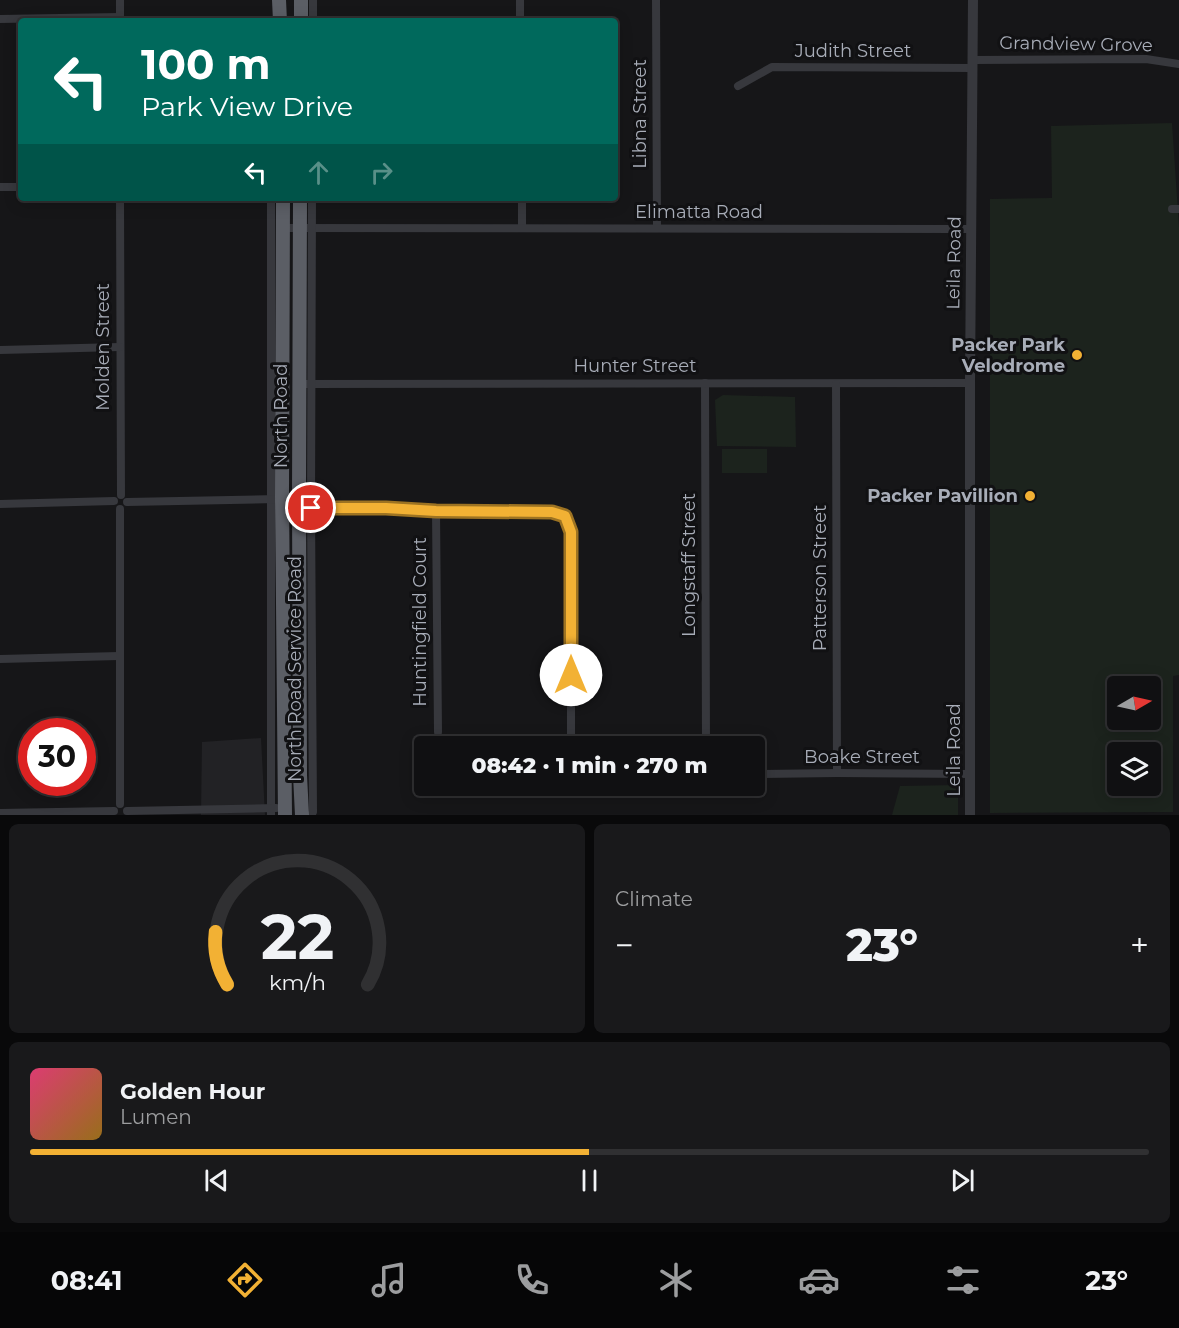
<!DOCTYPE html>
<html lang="en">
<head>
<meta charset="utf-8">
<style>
	:root { --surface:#101012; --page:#19191b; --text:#f1f3f6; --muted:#9c9d9f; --line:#303032; --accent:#f2b134 }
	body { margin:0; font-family:Montserrat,sans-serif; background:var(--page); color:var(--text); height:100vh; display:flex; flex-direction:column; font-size:22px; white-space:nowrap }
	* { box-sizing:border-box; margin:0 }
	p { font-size:20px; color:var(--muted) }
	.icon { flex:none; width:33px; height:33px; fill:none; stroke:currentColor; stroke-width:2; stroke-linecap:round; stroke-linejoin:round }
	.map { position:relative; height:815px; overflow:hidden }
	.sheet { display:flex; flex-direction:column; gap:9px; padding:9px; background:#09090a; flex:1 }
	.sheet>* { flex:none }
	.hud { position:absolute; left:18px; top:18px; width:600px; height:183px; border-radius:6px; box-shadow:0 3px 15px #0003,0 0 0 2px var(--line); background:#00695c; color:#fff; overflow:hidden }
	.needle { width:39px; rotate:81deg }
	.fabs { position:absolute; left:1107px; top:676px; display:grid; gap:12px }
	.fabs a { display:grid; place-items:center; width:54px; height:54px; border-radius:6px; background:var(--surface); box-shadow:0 3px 15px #0003,0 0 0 2px var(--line); font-size:30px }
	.speed { position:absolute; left:18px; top:718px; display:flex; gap:12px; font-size:30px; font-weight:700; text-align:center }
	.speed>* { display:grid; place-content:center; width:78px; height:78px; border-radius:50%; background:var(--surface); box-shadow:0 3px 15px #0003,0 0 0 2px var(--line); line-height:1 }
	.speed .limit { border:9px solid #d22; background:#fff; color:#111 }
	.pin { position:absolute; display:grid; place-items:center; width:51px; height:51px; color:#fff; margin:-26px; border:3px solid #fff; border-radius:50%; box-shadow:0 2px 6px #0007 }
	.me { position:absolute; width:66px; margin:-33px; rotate:0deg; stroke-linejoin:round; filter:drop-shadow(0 0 4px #0008) }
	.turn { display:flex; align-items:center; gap:21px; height:126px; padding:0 24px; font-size:27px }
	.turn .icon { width:78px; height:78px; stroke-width:2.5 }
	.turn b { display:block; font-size:42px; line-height:51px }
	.lanes { display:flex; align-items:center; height:57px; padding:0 24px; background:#0003; justify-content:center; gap:30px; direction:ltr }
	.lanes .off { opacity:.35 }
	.big { font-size:45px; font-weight:800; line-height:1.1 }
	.sheet .widget { flex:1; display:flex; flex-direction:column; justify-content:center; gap:9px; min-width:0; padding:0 21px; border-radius:9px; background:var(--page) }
	.sheet .dial { align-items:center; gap:0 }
	.dial svg { height:156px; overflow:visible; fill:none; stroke:var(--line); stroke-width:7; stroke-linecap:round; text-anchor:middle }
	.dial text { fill:var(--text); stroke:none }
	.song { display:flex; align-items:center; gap:18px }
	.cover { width:72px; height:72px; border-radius:9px; background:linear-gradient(135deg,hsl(340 70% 55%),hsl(40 70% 35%)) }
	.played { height:6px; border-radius:3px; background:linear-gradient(90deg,var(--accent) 50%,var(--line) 50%) }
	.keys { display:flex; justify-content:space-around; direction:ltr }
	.heat { display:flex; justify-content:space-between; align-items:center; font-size:33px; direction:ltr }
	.sheet .tiles { flex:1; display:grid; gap:9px; grid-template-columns:1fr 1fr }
	.widget:last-child { grid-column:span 2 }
	.trip { position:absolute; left:414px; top:736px; width:351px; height:60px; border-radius:6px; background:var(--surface); box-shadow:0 3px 15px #0003,0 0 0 2px var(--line); font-weight:800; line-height:60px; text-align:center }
	.tab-bar { display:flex; height:96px; justify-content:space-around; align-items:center; background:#060607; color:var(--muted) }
	.tab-bar .icon { width:42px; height:42px }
	.tab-bar .on { color:var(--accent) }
	.tab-bar b { font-size:27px; color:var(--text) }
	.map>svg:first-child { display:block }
	.built { fill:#222225 }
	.green { fill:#1c231d; fill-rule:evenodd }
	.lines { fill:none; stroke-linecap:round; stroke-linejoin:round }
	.minor { stroke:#37383d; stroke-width:8 }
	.tertiary { stroke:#37383d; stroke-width:10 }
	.trunk { stroke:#5b5e65; stroke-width:14 }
	.route-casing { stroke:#9d7322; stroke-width:15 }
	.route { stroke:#f2b134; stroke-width:10 }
	.poi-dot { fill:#f2b134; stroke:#111113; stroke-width:2 }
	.labels { text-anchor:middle; stroke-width:6; stroke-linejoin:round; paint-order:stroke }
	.street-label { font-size:18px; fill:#a8adb8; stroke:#111113 }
	.poi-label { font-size:18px; font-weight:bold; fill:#a8adb8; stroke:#111113; text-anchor:end }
</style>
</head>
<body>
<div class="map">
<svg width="1179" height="815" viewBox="0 0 1179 815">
	<rect width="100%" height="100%" fill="#161618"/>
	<path class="built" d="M261,738L265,815H201L202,742Z"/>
	<g class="green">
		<path d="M1172,123L1179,227V675L1173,676V812L990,813V199L1052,198L1051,126ZM1118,687H1150V720H1118ZM1118,753H1150V786H1118Z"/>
		<path d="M723,395L795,397L796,447L717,446L715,400Z"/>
		<rect x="722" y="449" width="45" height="24"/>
		<path d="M958,785V815H892L900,786Z"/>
	</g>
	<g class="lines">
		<g class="minor">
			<path d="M120,0V21"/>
			<path d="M520,0V21"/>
			<path d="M656,0L657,228"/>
			<path d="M0,19L120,17"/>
			<path d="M313,21V0"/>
			<path d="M973,60L1146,59L1179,64"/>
			<path d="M738,86L772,67L973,68"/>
			<path d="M0,187H21"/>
			<path d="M120,198L121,495"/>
			<path d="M271,198V815"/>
			<path d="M522,198V228"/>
			<path d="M1172,209H1179"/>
			<path d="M283,228L971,229"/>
			<path d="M0,350L120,347"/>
			<path d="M705,383L706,747"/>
			<path d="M299,384L970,383"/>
			<path d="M836,384L837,773"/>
			<path d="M127,502L277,499"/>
			<path d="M0,504L114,501"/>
			<path d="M311,508H386L436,511L552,512L565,516L571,532V747"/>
			<path d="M436,511L438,732"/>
			<path d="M0,659L119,656"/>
			<path d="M754,774L837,773L970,774"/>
			<path d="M120,804V509"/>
			<path d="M127,811L276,808"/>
			<path d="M0,813L114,811"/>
			<path d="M311,815L313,812L311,508L312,198"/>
		</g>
		<path class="tertiary" d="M970,815V383L973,0"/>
		<g class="trunk">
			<path d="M279,0L280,21"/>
			<path d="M301,21V0"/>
			<path d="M283,198L282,497L285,815"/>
			<path d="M300,198L299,498L300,775L302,815"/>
		</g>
	</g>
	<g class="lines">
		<g class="route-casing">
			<path id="route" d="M311,508H386L436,511L552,512L565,516L571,532V675"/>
		</g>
		<use href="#route" class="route"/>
	</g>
	<g class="poi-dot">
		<circle cx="1077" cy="355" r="6"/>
		<circle cx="1030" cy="496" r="6"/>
	</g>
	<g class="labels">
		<g class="street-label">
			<text transform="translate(1076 44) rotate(1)" y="6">Grandview Grove</text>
			<text x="853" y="57">Judith Street</text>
			<text transform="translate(640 114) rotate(-90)" y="6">Libna Street</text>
			<text x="699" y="218">Elimatta Road</text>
			<text transform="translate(954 263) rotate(-89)" y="6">Leila Road</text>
			<text transform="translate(103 347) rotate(-90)" y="6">Molden Street</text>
			<text x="635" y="372">Hunter Street</text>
			<text transform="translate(281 416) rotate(-90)" y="6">North Road</text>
			<text transform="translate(689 565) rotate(-90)" y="6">Longstaff Street</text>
			<text transform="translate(820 578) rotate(-90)" y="6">Patterson Street</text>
			<text transform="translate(420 622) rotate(-90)" y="6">Huntingfield Court</text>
			<text transform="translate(295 669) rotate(-90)" y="6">North Road Service Road</text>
			<text transform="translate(954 750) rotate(-90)" y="6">Leila Road</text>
			<text x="862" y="763">Boake Street</text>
		</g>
		<g class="poi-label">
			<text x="1065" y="351">Packer Park<tspan x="1065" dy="21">Velodrome</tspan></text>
			<text x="1018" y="502">Packer Pavillion</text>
		</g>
	</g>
</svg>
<div class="fabs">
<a><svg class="needle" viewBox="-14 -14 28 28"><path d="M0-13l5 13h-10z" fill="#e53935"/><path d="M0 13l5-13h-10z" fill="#9c9d9f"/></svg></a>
<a><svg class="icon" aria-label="layers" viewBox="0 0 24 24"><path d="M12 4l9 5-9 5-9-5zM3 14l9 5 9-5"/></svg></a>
</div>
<div class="speed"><div class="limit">30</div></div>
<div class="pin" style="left:311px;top:508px;background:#d93025"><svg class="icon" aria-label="arrive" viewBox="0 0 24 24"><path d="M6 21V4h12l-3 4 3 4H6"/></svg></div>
<svg class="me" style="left:571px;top:675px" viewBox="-20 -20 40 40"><circle r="19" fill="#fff"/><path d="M0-13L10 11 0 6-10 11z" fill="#f2b134"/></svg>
<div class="trip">08:42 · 1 min · 270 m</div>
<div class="hud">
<div class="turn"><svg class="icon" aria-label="left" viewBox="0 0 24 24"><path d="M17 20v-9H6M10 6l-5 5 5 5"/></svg><div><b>100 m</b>Park View Drive</div></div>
<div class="lanes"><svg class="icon" aria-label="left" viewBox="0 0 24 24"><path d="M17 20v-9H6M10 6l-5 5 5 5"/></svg><svg class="icon off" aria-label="ahead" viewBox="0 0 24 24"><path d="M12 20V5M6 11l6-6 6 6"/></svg><svg class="icon off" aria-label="right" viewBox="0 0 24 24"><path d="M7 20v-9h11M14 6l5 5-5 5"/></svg></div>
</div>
</div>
<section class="sheet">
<div class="tiles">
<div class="widget dial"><svg viewBox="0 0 100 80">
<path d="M14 69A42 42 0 1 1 86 69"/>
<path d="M14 69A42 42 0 0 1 8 42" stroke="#f2b134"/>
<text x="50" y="56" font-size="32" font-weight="700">22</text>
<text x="50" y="72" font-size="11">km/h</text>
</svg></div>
<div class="widget"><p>Climate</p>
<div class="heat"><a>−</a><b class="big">23°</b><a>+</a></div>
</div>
<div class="widget">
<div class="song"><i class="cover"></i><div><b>Golden Hour</b><p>Lumen</p></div></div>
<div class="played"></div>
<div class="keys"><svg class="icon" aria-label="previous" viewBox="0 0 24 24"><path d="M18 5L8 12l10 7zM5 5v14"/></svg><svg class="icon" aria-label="pause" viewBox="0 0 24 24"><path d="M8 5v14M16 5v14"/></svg><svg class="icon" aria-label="next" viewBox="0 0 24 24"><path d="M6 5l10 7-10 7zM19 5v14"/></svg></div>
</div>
</div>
</section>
<nav class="tab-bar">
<b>08:41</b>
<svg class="icon on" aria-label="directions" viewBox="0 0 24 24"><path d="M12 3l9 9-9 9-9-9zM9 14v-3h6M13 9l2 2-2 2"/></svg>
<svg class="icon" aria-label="music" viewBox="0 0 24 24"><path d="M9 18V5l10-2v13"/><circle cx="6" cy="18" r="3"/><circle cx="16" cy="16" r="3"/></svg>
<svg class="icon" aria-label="phone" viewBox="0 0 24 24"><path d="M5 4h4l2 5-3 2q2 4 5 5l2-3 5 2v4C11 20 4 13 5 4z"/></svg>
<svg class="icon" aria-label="climate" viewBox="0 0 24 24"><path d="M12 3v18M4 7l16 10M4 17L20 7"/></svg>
<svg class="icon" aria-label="car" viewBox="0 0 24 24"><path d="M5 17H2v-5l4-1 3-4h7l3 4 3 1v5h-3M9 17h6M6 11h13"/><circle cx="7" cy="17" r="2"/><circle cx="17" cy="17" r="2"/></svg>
<svg class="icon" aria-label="filters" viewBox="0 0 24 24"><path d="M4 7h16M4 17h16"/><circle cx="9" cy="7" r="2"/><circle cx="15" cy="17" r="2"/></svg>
<b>23°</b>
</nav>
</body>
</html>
